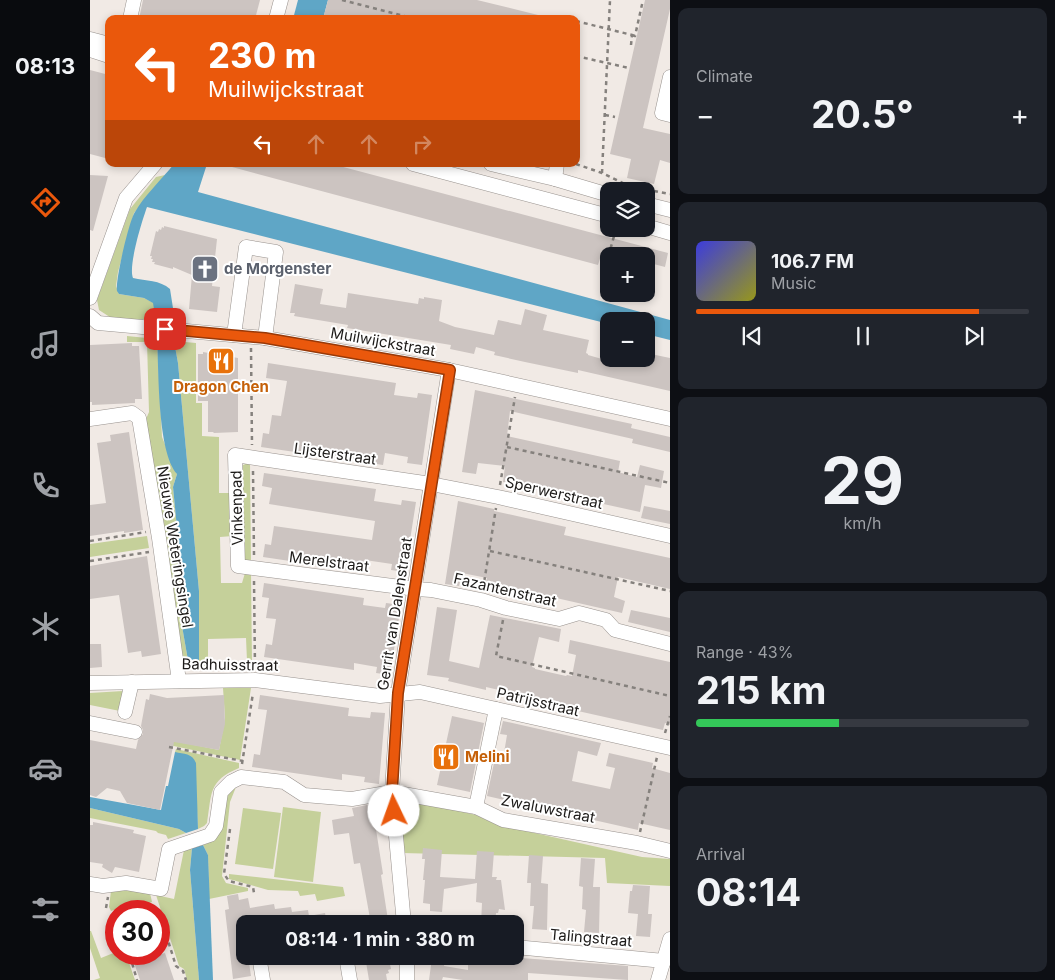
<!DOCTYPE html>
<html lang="en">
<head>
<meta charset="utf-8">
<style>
	:root { --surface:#171b24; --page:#20242c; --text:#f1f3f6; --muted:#9ea1a6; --line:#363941; --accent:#ea580c }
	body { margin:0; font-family:Inter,sans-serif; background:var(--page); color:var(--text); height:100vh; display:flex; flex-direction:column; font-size:19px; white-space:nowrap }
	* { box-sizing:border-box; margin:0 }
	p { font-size:16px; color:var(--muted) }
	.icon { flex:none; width:28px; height:28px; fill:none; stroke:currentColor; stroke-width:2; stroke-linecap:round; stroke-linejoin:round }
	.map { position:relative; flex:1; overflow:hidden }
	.side { display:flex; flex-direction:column; gap:8px; padding:8px; background:#0d0f14; width:385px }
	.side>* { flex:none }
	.top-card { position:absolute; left:15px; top:15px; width:475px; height:152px; border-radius:10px; box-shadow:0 2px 8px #0003; background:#ea580c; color:#fff; overflow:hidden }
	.buttons { position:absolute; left:510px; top:182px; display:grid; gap:10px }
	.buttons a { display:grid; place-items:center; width:55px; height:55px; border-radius:10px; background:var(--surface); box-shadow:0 2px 8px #0003; font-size:25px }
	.speed { position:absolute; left:15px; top:900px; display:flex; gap:10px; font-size:25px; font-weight:700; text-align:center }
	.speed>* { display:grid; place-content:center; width:65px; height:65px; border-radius:50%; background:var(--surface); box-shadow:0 2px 8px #0003; line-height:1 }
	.speed .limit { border:8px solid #d22; background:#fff; color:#111 }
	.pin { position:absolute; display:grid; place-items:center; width:42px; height:42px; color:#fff; margin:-21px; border-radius:10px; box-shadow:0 2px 8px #0006 }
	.me { position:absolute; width:55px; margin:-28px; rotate:357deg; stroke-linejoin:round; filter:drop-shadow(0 0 4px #0008) }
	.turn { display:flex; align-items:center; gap:18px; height:105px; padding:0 20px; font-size:22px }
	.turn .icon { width:65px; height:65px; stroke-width:2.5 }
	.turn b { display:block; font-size:35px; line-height:42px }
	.lanes { display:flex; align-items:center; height:48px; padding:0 20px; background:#0003; justify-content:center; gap:25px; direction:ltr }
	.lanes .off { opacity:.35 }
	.big { font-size:38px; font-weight:700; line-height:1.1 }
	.side .widget { flex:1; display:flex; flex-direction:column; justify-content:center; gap:8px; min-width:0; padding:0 18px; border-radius:10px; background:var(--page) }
	.side .dial { align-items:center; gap:0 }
	.dial b { font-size:65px; line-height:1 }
	.song { display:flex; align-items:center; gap:15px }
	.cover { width:60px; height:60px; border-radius:8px; background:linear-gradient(135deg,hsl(240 70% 55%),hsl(60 70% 35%)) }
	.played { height:5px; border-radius:2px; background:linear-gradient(90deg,var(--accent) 85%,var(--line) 85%) }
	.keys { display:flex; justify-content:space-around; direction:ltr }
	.heat { display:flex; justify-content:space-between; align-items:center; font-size:28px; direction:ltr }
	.charge { height:8px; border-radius:4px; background:linear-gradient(90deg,#34c759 43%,var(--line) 0) }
	.trip { position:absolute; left:146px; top:915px; width:288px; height:50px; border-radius:10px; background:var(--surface); box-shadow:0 2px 8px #0003; font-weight:700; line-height:50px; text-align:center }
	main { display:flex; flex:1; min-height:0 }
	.menu { display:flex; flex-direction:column; width:90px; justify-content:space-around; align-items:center; background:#090b0e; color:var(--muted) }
	.menu .icon { width:35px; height:35px }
	.menu .active { color:var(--accent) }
	.menu b { font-size:22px; color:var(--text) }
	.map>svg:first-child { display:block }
	.green { fill:#c5d09a }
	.water { fill:#5fa6c6 }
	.building { fill:#ccc4c1 }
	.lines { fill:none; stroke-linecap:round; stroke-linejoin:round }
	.minor-casing { stroke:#98928e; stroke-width:15 }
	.path { stroke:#85817d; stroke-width:2.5; stroke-dasharray:4 4; stroke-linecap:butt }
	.minor { stroke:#fff; stroke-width:14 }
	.route-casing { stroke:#983908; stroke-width:12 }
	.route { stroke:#ea580c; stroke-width:9 }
	.labels { text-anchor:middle; stroke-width:4; stroke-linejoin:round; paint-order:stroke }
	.worship-label { font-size:15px; font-weight:bold; fill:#5b616d; stroke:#fff; text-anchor:start }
	.street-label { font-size:15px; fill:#1d1b19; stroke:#fff }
	.food-label { font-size:15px; font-weight:bold; fill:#c56008; stroke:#fff }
</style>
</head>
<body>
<main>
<nav class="menu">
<b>08:13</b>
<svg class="icon active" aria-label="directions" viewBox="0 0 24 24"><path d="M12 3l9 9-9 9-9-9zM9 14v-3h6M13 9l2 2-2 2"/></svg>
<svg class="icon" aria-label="music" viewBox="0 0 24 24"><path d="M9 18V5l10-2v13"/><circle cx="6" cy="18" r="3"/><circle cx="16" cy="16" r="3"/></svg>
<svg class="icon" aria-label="phone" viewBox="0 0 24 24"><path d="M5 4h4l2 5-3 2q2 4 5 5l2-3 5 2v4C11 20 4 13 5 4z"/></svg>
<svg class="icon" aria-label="climate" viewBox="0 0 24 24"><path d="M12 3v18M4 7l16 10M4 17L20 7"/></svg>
<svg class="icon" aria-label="car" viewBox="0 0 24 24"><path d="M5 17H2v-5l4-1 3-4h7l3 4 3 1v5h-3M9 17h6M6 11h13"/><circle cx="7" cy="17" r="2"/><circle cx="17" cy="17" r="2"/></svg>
<svg class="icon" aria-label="filters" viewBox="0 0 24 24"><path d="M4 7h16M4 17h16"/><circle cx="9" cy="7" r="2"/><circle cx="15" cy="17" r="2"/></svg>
</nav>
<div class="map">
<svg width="580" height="980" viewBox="0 0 580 980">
	<rect width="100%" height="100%" fill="#f1eae5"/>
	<g class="green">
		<path d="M75,175L44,213L28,272L26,286L29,294L54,298L64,303V309L69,320L55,319L29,323L9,310L7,300L40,209L66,177Z"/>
		<path d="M37,336L67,339L72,437L87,474L83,487L90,559L92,626L99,666H92L56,419L59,412L57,342H37Z"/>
		<path d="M84,341L106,343V403H112V436L129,437V493H142L143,536L130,537L131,583H152L155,573L161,572L162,665L127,666V661H157L156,638L118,639V666H109V591L88,363Z"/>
		<path d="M160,462L161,563L154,560L151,466Z"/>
		<path d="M57,536L59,548L0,557V544Z"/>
		<path d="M133,688H161L150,760L79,745L80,740L129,750L135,718Z"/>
		<path d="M33,691L30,711L0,705V693Z"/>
		<path d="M86,749L149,763V768C118,781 122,793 117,823L114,826L108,829L107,810L85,752Z"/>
		<path d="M146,787L140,802L132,876L136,883L158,888V891L119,899L118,855L113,845C141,836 127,813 138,795C139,792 143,789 146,787Z"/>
		<path d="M326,801L386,815L405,824L552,857L580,859V886L517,883L515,858L312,853L310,810L316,804Z"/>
		<path d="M193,807L231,812L223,882L184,877Z"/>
		<path d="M0,808L89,829L96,833L78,839L76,835L68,833L66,831L0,818Z"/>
		<path d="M153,808L191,813L183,869L145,864Z"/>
		<path d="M102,848L100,870L109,980H97L94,969L89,966L66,895L84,899L94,850Z"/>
		<path d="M139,874L253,887L255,896L227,901L225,894L210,896L208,891L178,890L139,879Z"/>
		<path d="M45,890L60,893L62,902L50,905L43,903L21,911L19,907L21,891Z"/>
		<path d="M0,931H1L11,958L26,952L30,955L36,954L45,980H4L10,978L0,948Z"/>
	</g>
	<g class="water">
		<path d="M208,0H238L233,19H203Z"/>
		<path d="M84,164H117L108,192L580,320V340L556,334V321H519V324L57,207C52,221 38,266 43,278C56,281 70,280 80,289L85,321L69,320L64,309L63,303L54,298L29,294L27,291C25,281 39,221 45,212C54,196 72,179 84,164Z"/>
		<path d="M67,339L84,341L88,363L109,591V666H99L92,626L90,559L83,487L87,474C67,451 69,371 67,339Z"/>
		<path d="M85,752C94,754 102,753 106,763L108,829L96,833L89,829L0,808V797L71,810L76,786H78Z"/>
		<path d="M113,845L118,855L123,980H109L100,870L102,848Z"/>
	</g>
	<g class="building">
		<path d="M53,0H170L165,19H49Z"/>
		<path d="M238,0H387L448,15V19H351L339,16L338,19H233Z"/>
		<path d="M555,0H580V9L553,128L580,134V163L570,160L564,184L537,178L541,159L520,154Z"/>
		<path d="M0,70L19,75V159L0,154Z"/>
		<path d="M143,164H242L578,253L575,267L556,262V256H528L512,252L508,265L142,167Z"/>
		<path d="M0,175L18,176L3,231L0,230Z"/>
		<path d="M74,226L127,239L122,286L130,287L127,312L99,309L102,275L83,267V269L64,264L65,262H62L63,259H61L62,256H60L66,231L68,232L69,229L71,230L72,227L74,228Z"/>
		<path d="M205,284L233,289L230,304L256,308L258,293L328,304L329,298L334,299V297L352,300L349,321L365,327L404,335L408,320L431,325L435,309L457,315L453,330L499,340L496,353L498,354V355L512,359H556V353L580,358V391L488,370V373L435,362L404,355L405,352L386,347L384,354L360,349L361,345L257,328L258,325L204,316L205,313H200Z"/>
		<path d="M42,343V346H49L52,399H45V403L2,405V402H0V345Z"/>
		<path d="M113,352L148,358V432L124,433L123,432H118V401H108V354H113Z"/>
		<path d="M178,363L306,383L304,395L327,398L328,393L342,395L332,465L317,463L318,457L295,453L293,465L171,447L173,433L179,434L182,415L191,416L197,381L176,378Z"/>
		<path d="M385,390L542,424L541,428L580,437V452L542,443L543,439L420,411L417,436L530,461L528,472L547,477L550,465L574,471L571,488L555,485L550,512L413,482L415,466L388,463L386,474L372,472Z"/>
		<path d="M39,432L53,530L34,533V531L0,536V505L16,503L7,443L21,441L20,435Z"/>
		<path d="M174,473L286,489L284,501L311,505L312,500L326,502L315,572L301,570L302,564L275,560L274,572L173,557L175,544L181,545L184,526L282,540L285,521L179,504L182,488L172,486Z"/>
		<path d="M368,501L404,509V511L476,527L474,535L580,558V589L528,577L524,597L535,601L532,613L396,582L397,578L372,573L369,586L355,584Z"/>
		<path d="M554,506L580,511V524L551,518Z"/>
		<path d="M57,556L71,654L52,657L51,651L38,653L29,595L0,599V566Z"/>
		<path d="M174,583L274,598L273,605L295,608L296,603L311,605L300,675L286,673L287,667L264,663V670L174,657L176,644L182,645L186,619L176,618L179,598L172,597Z"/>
		<path d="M347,607L367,610L359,661L389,668L400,615L471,629L469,642L449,637L442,667L445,668V669L476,676L477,675L482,676L486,655L478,653L480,640L580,662V725L575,723L573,730L452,703L453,700L396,687V690L358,681L359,678L337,675Z"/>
		<path d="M541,610L580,618V632L538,622Z"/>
		<path d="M0,644H11L12,667L0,668Z"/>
		<path d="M60,694L77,698L134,695L135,724L129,750L84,742L70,810L37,803L30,791L17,788L6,797L0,795V740L46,749L48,740L53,734V730L51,726L56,699L59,700Z"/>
		<path d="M170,695L259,708L258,716L280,718L281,712L295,713L289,784L274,782L275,777L252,774V780L162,767L164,754L170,755L177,710L168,709Z"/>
		<path d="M362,716L394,723L380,792L347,785Z"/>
		<path d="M413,721L511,743L507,756L488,751L482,781L520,789L525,768L516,766L519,753L563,763L562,768L580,773V830L549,823L548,830L397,796L404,763L411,765L415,747L417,735L410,734Z"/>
		<path d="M282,804L293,874L291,875L298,920L296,921L297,924H281L270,863L264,864L259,833L244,835L242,820L264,816L262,808Z"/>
		<path d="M3,822L44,830L43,833L56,836L49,872L25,867L22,873L12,867L13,864L0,862V825H3Z"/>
		<path d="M333,848L352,850L350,877L385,879L387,851L404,852L402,877H407L406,880H411L415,910L409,909L408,913H406L405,924H391L392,903L386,902L387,883L354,889L352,912L340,911V904L333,903L335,880H333L335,859H332Z"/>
		<path d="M439,855L453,856L451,883L458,884L457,930L442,929L444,906H440L441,883H437Z"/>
		<path d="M491,858L505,859L503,887H510L509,933L494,932L496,910L492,909L493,887L489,886Z"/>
		<path d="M543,885L560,886L558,914H562L560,937L546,936L548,914L538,913L540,891H542Z"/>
		<path d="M148,894L149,900L158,898L160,908L184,904L185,909L201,907L202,912L218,910L219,916L235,913L237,924H187V921L172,924H155V956H158L161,976L143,979L135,910L139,909L137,896Z"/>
		<path d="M75,953L84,980H50L41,954H60L61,957Z"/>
		<path d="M275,956H296L297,960H299L301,969L298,970L299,973L296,974L297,980H279Z"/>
		<path d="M378,956H404L538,966V980L438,973V980H373L353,977L352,980H339L342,958L355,960L354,966L378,970Z"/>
	</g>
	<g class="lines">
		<g class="minor-casing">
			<g id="minor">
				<path d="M40,19L44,0"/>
				<path d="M186,19L191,0"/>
				<path d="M0,39L19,44"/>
				<path d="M0,50L19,56"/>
				<path d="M580,77L572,113L580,115"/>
				<path d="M323,164L519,216"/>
				<path d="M401,164L465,179L519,195"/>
				<path d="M465,179L467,164"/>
				<path d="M556,204L580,210"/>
				<path d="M556,226L580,233"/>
				<path d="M0,298L36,198L65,164"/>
				<path d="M0,316L8,323L175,338L359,370L580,419"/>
				<path d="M144,335L156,247L186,252L175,338"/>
				<path d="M0,419L42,413L49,418L69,538L89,681"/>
				<path d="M580,536L408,497L341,484L145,455L148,566L326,589L341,590L391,600L416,608L469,619L489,613L516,620L525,630L580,644"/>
				<path d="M0,683L165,680L290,696L330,692L580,748"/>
				<path d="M35,712L42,682"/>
				<path d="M0,723L45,732"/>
				<path d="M386,807L406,709"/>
				<path d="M0,884L13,886L36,883L71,889L79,849L120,835L126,826L131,792L141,782L151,777L194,782L214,795L262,799L302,792L386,807L413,820L547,843L580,851"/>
				<path d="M314,924L302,792L308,693L359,370"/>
				<path d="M425,947L574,961"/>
				<path d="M169,956L173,980"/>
				<path d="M256,956L260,980"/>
				<path d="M317,956V980"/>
				<path d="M568,980L580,939"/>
			</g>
		</g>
		<g class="path">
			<path d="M252,0L326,19"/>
			<path d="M486,21L542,35L541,45"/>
			<path d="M542,35L545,36L553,0"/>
			<path d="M486,56L539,68"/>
			<path d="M515,115L525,117"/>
			<path d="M486,164L512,173L537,185L559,190"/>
			<path d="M512,173L520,0"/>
			<path d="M564,191L580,194"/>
			<path d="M512,279L526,229"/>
			<path d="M161,348L162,445"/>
			<path d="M417,447L580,483"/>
			<path d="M163,471L164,555"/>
			<path d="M410,485L425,397"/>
			<path d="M0,541L56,532"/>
			<path d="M400,551L580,591"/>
			<path d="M0,561L59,552"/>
			<path d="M164,581L165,668"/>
			<path d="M393,589L406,508"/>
			<path d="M413,620L406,656L580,696"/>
			<path d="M575,733L580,716"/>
			<path d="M79,747L153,761"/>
			<path d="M152,764L163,693"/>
			<path d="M140,829L134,874L139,881L163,887L164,893"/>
			<path d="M550,832L567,757"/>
			<path d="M16,908L18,897"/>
			<path d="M69,912L86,966L93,971L96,980"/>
			<path d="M40,956L47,980"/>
		</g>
		<use href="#minor" class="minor"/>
	</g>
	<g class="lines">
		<g class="route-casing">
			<path id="route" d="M75,329L175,338L360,370L308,693L302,792L304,811"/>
		</g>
		<use href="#route" class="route"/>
	</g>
	<defs>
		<g id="church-square" transform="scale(1.4375)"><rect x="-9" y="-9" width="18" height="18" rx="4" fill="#6b7280" stroke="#fff"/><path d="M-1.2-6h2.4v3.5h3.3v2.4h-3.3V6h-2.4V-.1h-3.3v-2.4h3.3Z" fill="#fff"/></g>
		<g id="restaurant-square" transform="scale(1.4375)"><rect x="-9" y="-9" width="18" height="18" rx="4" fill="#e8710a" stroke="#fff"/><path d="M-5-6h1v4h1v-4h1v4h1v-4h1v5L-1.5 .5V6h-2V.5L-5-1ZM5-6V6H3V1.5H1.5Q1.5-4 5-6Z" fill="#fff"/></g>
	</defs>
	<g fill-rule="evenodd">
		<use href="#church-square" x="115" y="269"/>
		<use href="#restaurant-square" x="131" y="361"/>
		<use href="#restaurant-square" x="356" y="757"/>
	</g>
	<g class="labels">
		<g class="worship-label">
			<text x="134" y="274">de Morgenster</text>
		</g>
		<g class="street-label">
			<text transform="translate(293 342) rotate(10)" y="5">Muilwijckstraat</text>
			<text transform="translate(245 454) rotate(8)" y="5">Lijsterstraat</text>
			<text transform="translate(464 493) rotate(13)" y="5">Sperwerstraat</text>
			<text transform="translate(147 508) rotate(-91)" y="5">Vinkenpad</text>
			<text transform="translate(85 547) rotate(81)" y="5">Nieuwe Weteringsingel</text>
			<text transform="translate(239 562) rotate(7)" y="5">Merelstraat</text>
			<text transform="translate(415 590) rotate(13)" y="5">Fazantenstraat</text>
			<text transform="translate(305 614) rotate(-81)" y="5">Gerrit van Dalenstraat</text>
			<text transform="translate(140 665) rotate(1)" y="5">Badhuisstraat</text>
			<text transform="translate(448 702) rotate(13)" y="5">Patrijsstraat</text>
			<text transform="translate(458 809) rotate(11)" y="5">Zwaluwstraat</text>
			<text transform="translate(501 938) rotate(5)" y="5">Talingstraat</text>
		</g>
		<g class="food-label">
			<text x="131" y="392">Dragon Chen</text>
			<text x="375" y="762" text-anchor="start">Melini</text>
		</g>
	</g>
</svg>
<div class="buttons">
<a><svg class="icon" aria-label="layers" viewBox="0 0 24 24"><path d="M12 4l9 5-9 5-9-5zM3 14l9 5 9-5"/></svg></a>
<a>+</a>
<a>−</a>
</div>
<div class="speed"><div class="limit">30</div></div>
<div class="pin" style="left:75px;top:329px;background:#d93025"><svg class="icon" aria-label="arrive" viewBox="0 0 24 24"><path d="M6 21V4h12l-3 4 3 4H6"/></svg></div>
<svg class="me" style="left:304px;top:811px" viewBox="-20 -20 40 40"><circle r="19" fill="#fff"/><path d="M0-13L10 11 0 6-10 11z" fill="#ea580c"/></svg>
<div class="trip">08:14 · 1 min · 380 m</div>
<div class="top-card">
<div class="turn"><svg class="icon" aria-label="left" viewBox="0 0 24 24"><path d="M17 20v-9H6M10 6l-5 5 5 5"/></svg><div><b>230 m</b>Muilwijckstraat</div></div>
<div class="lanes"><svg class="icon" aria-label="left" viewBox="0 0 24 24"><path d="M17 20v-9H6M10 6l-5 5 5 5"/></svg><svg class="icon off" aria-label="ahead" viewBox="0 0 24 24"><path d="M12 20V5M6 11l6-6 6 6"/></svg><svg class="icon off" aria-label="ahead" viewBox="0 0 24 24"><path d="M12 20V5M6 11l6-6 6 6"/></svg><svg class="icon off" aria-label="right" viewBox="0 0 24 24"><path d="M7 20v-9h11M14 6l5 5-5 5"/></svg></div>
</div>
</div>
<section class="side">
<div class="widget"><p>Climate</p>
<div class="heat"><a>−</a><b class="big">20.5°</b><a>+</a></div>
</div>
<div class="widget">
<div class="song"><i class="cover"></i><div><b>106.7 FM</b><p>Music</p></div></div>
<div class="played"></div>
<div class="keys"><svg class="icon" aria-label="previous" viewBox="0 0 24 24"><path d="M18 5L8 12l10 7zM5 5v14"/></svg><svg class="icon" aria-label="pause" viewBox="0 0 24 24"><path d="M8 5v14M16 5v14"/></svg><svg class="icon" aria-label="next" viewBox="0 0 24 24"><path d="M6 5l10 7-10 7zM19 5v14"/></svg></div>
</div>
<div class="widget dial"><b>29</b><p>km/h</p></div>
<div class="widget"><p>Range · 43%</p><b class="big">215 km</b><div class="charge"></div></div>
<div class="widget"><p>Arrival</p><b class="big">08:14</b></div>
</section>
</main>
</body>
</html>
